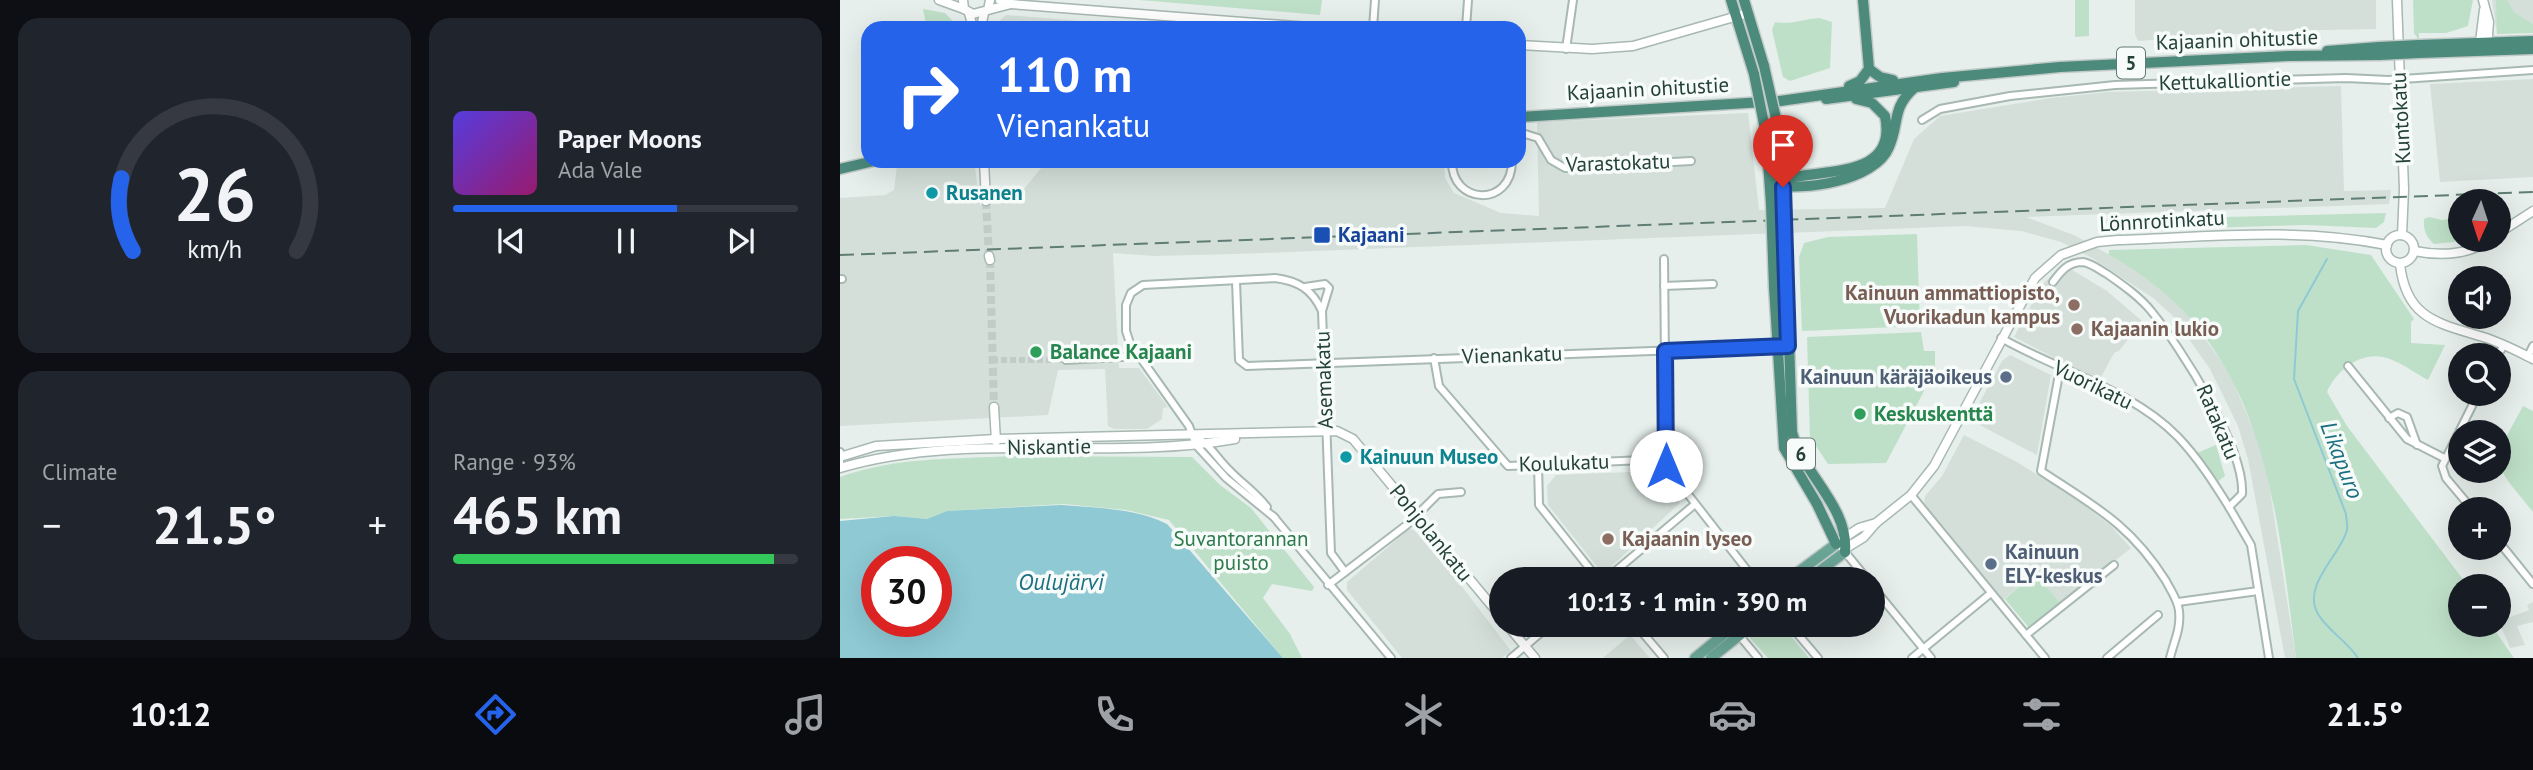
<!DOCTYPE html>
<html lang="en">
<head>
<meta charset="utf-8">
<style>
	:root { --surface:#171b24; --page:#20242c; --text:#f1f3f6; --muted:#9ea1a6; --line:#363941; --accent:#2563eb }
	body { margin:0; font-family:"PT Sans",sans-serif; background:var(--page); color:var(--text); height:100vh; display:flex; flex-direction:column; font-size:26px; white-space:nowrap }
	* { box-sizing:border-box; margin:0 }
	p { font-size:23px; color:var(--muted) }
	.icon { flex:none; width:38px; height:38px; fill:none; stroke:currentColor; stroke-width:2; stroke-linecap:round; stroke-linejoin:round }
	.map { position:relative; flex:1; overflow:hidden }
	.details { display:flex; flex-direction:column; gap:18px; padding:18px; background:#0d0f14; width:840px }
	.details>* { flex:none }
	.hud { position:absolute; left:21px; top:21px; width:665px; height:147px; border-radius:21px; box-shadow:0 7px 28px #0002; background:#2563eb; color:#fff; overflow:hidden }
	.needle { width:46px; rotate:183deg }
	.buttons { position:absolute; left:1608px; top:189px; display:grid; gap:14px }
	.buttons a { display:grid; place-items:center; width:63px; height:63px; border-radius:50%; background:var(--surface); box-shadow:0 7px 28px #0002; font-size:35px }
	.speed { position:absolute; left:21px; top:546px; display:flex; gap:14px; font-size:35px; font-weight:700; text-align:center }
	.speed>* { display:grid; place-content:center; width:91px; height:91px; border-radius:50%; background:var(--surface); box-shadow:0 7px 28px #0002; line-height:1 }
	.speed .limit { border:10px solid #d22; background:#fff; color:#111 }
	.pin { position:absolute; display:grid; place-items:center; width:60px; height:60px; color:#fff; margin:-72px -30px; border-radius:50% 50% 50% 0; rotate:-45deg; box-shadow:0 0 7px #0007 }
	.pin .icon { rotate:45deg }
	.me { position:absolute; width:77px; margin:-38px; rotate:0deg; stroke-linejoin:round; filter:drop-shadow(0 0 5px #0008) }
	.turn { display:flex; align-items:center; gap:24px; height:147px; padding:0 21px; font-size:32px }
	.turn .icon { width:91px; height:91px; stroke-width:2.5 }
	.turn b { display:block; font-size:49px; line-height:60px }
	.big { font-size:52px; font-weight:700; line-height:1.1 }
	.details .tile { flex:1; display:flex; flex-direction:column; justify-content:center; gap:10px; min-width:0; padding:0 24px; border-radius:21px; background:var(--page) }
	.details .dial { align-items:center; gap:0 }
	.dial svg { height:182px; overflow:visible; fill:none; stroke:var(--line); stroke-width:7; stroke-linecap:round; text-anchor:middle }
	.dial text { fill:var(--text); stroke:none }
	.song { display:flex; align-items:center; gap:21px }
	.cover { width:84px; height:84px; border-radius:10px; background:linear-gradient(135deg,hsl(250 70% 55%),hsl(320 70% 35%)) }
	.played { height:7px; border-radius:4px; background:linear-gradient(90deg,var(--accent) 65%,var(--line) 65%) }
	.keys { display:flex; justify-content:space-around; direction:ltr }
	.heat { display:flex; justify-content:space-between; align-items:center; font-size:38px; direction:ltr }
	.charge { height:10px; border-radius:5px; background:linear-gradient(90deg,#34c759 93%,var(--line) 0) }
	.details .tiles { flex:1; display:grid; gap:18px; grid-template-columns:repeat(2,1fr) }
	.trip { position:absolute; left:649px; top:567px; width:396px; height:70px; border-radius:35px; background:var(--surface); box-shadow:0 7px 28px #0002; font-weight:700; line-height:70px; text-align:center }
	.tabs { display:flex; height:112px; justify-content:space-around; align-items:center; background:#090b0e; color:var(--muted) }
	.tabs .icon { width:49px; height:49px }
	.tabs .current { color:var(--accent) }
	.tabs b { font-size:32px; color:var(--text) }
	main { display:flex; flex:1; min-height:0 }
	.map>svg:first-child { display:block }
	.built { fill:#d4dfda }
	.green { fill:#bfe0c8 }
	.water { fill:#8ec9d4; fill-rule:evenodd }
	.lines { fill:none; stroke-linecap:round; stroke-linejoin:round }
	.stream { stroke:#8ec9d4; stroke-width:2 }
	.minor-tunnel { stroke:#bfccc8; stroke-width:6; stroke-dasharray:6 3; stroke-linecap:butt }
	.tertiary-tunnel { stroke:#bfccc8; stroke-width:8; stroke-dasharray:8 4; stroke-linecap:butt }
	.minor-casing { stroke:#a8b8b2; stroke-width:10 }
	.tertiary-casing { stroke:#a8b8b2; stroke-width:11 }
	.primary-casing { stroke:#c2cac8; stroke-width:13 }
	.trunk-casing { stroke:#c2cac8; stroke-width:13 }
	.minor { stroke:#fff; stroke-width:6 }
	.tertiary { stroke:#fff; stroke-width:8 }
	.primary { stroke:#6aa596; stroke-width:10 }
	.trunk { stroke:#4c8a7c; stroke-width:10 }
	.rail { stroke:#5f7d75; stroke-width:2; stroke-dasharray:14 7; stroke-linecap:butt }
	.trunk-bridge-casing { stroke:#c2cac8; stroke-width:13; stroke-linecap:butt }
	.trunk-bridge { stroke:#4c8a7c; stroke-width:10 }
	.route-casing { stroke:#184099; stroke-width:18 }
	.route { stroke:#2563eb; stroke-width:12 }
	.culture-dot { fill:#0f9aa8; stroke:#f7fbf9; stroke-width:2.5 }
	.transit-dot { fill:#1a4fb4; stroke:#f7fbf9; stroke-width:2.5 }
	.education-dot { fill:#8d6e63; stroke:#f7fbf9; stroke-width:2.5 }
	.leisure-dot { fill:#2e9e5b; stroke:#f7fbf9; stroke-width:2.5 }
	.service-dot { fill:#5c6f8a; stroke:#f7fbf9; stroke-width:2.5 }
	.labels { text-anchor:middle; stroke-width:7; stroke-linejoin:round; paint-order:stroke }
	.shield { fill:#f7fbf9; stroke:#637a73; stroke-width:2 }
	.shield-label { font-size:19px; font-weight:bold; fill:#24423a }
	.street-label { font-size:21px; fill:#24423a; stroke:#f7fbf9 }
	.culture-label { font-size:21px; font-weight:bold; fill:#0d838f; stroke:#f7fbf9; text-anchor:start }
	.transit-label { font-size:21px; font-weight:bold; fill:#164399; stroke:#f7fbf9; text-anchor:start }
	.education-label { font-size:21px; font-weight:bold; fill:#785e54; stroke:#f7fbf9; text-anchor:start }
	.leisure-label { font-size:21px; font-weight:bold; fill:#27864d; stroke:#f7fbf9; text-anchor:start }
	.service-label { font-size:21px; font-weight:bold; fill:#4e5e75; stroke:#f7fbf9; text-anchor:end }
	.park-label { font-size:21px; fill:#2d7a4b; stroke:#f7fbf9 }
	.water-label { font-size:23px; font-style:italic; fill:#1c6f80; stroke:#f7fbf9 }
</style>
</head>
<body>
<main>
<section class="details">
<div class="tiles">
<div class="tile dial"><svg viewBox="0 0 100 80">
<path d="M14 69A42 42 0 1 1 86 69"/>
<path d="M14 69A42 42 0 0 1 9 37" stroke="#2563eb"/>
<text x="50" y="56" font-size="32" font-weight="700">26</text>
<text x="50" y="72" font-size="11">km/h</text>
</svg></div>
<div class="tile">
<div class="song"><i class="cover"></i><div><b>Paper Moons</b><p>Ada Vale</p></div></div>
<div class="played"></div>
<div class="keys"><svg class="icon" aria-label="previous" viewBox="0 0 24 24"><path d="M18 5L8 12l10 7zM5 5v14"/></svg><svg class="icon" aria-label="pause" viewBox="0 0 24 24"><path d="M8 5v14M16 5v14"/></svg><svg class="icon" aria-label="next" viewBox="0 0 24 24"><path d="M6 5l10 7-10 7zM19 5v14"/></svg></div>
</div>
<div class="tile"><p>Climate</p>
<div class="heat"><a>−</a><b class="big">21.5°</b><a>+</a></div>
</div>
<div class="tile"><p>Range · 93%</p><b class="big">465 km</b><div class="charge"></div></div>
</div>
</section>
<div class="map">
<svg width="1693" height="658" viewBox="0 0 1693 658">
	<rect width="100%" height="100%" fill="#e6efeb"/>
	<g class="built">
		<path d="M1295,0H1536V29L1439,31L1298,41L1295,34Z"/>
		<path d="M1652,0H1693V32L1657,34Z"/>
		<path d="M166,15L325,28H156L157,23Z"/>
		<path d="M1693,79V177L1600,182L1590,84Z"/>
		<path d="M1501,86L1504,191L1551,190L1549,204L1186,217L1236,236L1300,272L1325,291L1353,322L1389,372L1425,458L1456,658H1445L1408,459L1398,426L1370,369L1332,315L1313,298L1252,258L1221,242L1181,231L1125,226L396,254L314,256L273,253L279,368H299L328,407L323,408L322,419L307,429H274L268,426L265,369L218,370L208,415L0,426V198L45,195L54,190L57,165L134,161L140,205L173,202L207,161H604L605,178L614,193L661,213L699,216L697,122L908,113L919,210L1045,208L1074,139L1100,116L1211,98L1268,92Z"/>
		<path d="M1219,268H1229L1267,291L1302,321L1279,351L1274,353L1259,381L1174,337L1202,285Z"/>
		<path d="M1170,355L1211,375L1197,455L1130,420L1162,361Z"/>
		<path d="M1124,435L1177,462L1239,501L1271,526L1291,548L1221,604L1195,573L1163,600L1084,504L1085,496L1102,476Z"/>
		<path d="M815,471L840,503L763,574L708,505L707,486L716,475Z"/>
		<path d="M569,529L574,530L617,580L671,651L662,658H562L507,590V582Z"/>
		<path d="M1693,602V622L1677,626L1685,645L1670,648L1661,626L1667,623L1665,619L1689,610L1687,605Z"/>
		<path d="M790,635L810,658H763Z"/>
	</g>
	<g class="green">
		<path d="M299,0H482L480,15Z"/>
		<path d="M1235,0H1249V36L1235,37Z"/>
		<path d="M1573,0H1633L1628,26L1606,33H1579V40L1574,33Z"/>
		<path d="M1656,0H1667L1674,12L1693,24V33L1657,34Z"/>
		<path d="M83,9L105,13L119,28H87Z"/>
		<path d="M979,18L992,22L990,68L950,81L943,77L932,30L935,22C952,25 963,19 979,18Z"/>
		<path d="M1546,213L1544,222L1536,228L1466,225L1262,231L1259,228V220Z"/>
		<path d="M1589,217L1602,220L1620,217V240H1632L1594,244C1586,237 1583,229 1584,219Z"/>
		<path d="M1077,234L1080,326L962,331L959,257L964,243L988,237Z"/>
		<path d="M1466,245L1531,255L1574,319L1571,322V343L1605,345L1588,380C1575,373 1558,360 1543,357C1519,352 1496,371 1487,392L1507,426L1628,586H1620V625H1651L1674,658H1456C1436,501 1424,339 1269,255V250Z"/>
		<path d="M1081,332L1084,351H1095V383H1083L1084,391L1046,463L988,464L970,437L967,337Z"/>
		<path d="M1683,406L1693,411V512C1650,459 1650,467 1683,406Z"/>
		<path d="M1376,445L1385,476L1377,482L1357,453Z"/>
		<path d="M173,456L352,457L380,485L411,508L474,587L472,591L432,584L423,598L450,634L462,658H443L329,520L286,510L224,504L107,511L87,519L54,516L0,519V477C55,457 114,459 173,456Z"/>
		<path d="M1195,573L1221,604L1190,629L1165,599Z"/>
		<path d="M924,625H942L969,658H928L909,637Z"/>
	</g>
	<path class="water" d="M221,505C255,508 296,508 327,524L443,658H0V521L54,516L87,519L107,511ZM37,562H96V621H37Z"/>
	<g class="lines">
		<path class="stream" d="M1487,259L1458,311L1454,379L1506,514C1506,518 1508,526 1507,530C1501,555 1461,585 1478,614C1488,631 1507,641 1518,658"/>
		<path class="minor-tunnel" d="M152,360H226"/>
		<g class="tertiary-tunnel">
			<path d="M146,201L149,256"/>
			<path d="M150,260L154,407"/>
		</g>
		<g class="minor-casing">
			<g id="minor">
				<path d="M533,28L535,0"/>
				<path d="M626,28L628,0"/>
				<path d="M726,49L733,0"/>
				<path d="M1082,120L1100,109L1170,96L1275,85L1506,78L1548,80L1693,70"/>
				<path d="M679,132L698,138L711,160L725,168L851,161"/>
				<path d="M612,161C611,205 672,208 672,161"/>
				<path d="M824,259L826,466L914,579"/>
				<path d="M0,279H2"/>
				<path d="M396,281L399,360L407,366L948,346"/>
				<path d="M1213,282C1221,271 1228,262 1243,262C1251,263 1260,270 1267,274C1283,285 1300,297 1312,312C1341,348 1405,448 1402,494L1389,507L1411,545L1429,658"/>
				<path d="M824,286L873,284"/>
				<path d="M465,287L485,284L489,288L482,311L491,553L505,572"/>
				<path d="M1161,338C1219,371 1291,389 1338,437C1358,458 1374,483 1389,507"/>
				<path d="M1658,355L1664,345"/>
				<path d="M1688,356L1693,346"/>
				<path d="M594,358L599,386L668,466L827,459"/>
				<path d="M226,360L300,356"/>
				<path d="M1508,366L1567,439L1604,458"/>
				<path d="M1220,369L1201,471C1254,506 1290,524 1326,581C1331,591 1338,600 1339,611C1341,629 1334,641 1330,658"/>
				<path d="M1549,418L1558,413L1567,417L1577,445"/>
				<path d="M355,436C371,445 377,459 391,472C403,484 416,493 427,507"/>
				<path d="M0,452V465"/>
				<path d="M698,464L699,505L758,579"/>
				<path d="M1071,495L1205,658"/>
				<path d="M1632,509L1606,478L1602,466L1638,394"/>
				<path d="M433,516L551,658"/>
				<path d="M435,518L386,478L356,445L349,426L290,343L286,331V305L291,293L303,285L435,278C458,281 472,289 482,311"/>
				<path d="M1659,542L1693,584"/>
				<path d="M1005,552L1027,579"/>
				<path d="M766,579L854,505"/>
				<path d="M488,585L568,524L598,494L621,492"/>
				<path d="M1032,586L1091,658"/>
				<path d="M1338,602L1418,591"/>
				<path d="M796,625L824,658"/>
				<path d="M950,625L978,658"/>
				<path d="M899,635L918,658"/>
				<path d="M1186,635L1274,565"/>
				<path d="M671,658L710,625"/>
				<path d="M1072,658L1151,593"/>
				<path d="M1267,658L1318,615"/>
			</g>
		</g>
		<g class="tertiary-casing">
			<g id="tertiary">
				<path d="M99,0L124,9"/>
				<path d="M123,0L124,9L133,14L148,10L150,0"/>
				<path d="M160,0L171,4L481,28"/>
				<path d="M1557,0L1564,189L1562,235"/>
				<path d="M1643,0L1649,22L1647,48"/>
				<path d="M148,10L171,4"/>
				<path d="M129,13L133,28"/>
				<path d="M141,28L144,13"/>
				<path d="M679,45L752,49L793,46L908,13"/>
				<path d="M1644,48L1640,42L1644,10"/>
				<path d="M144,161L146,201"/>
				<path d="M1659,233L1693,211"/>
				<circle cx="1560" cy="249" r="14"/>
				<path d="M1574,251C1600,256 1628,255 1650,240"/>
				<path d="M149,256L150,260"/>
				<path d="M1560,264C1566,319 1598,323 1643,337C1660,342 1677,351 1693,359"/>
				<path d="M154,407L156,441"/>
				<path d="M0,457L36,446L156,439L497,431L513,439L662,618"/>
				<path d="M0,468C129,430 265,462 395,439"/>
				<path d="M1001,540L1019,528L1036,523"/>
				<path d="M1003,550L1024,537L1036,523L1071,495L1094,466L1195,278L1221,255L1257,242L1278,240C1367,237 1458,227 1547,245"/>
				<path d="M667,625L695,658"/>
			</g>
		</g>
		<g class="primary-casing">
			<g id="primary">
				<path d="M949,579L996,544"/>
				<path d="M969,579L1005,552"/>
				<path d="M855,658L895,625"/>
				<path d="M871,658L912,625"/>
			</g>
		</g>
		<g class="trunk-casing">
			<g id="trunk">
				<path d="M891,0L914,74"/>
				<path d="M904,0L924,66"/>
				<path d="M1023,0L1029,69L1040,77L1053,80"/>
				<path d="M1579,45L1693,41"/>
				<path d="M1487,51L1539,47"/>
				<path d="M1579,53L1693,49"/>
				<path d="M1009,86L1020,81L1029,69"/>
				<path d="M986,99L1114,82"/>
				<path d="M940,101L1102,78L1220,67L1448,56L1539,55"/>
				<path d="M679,117L940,101"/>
				<path d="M939,132L944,203"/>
				<path d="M926,134L931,204"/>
				<path d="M0,169L34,161"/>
				<path d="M931,184C966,165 1060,186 1045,116L1032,103L1016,99"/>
				<path d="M931,184C962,192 1035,181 1049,147C1060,122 1051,109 1074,88"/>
				<path d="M946,250L952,432C962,474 1009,506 1005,552"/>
				<path d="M934,287L944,448L977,504L996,544"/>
			</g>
		</g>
		<use href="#minor" class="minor"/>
		<use href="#tertiary" class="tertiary"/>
		<use href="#primary" class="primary"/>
		<use href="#trunk" class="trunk"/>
		<path class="rail" d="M0,255L1693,192"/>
		<g class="trunk-bridge-casing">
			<g id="trunk-bridge">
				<path d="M1539,47L1579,45"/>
				<path d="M1539,55L1579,53"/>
				<path d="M924,66L939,132"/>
				<path d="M914,74L926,134"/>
				<path d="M944,203L946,250"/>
				<path d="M931,204L934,287"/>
			</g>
		</g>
		<use href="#trunk-bridge" class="trunk-bridge"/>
	</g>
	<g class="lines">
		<g class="route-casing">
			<path id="route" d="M826,466L825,351L948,346L943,187"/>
		</g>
		<use href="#route" class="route"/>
	</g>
	<g class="culture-dot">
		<circle cx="92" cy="193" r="7"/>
		<circle cx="506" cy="457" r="7"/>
	</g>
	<rect class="transit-dot" x="473" y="226" width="18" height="18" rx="3.5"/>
	<g class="education-dot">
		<circle cx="1234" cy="305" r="7"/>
		<circle cx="1237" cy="329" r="7"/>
		<circle cx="768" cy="539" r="7"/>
	</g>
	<g class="leisure-dot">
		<circle cx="196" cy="352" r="7"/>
		<circle cx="1020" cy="414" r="7"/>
	</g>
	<g class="service-dot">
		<circle cx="1166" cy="377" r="7"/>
		<circle cx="1151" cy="564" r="7"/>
	</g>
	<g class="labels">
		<g class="shield">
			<rect x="1277" y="47.5" width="28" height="31" rx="5"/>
			<rect x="947" y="438.5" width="28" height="31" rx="5"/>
		</g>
		<g class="shield-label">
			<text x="1291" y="70">5</text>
			<text x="961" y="461">6</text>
		</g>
		<g class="street-label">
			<text transform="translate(1397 40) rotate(-2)" y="7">Kajaanin ohitustie</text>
			<text transform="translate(1385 81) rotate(-2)" y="7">Kettukalliontie</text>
			<text transform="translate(808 89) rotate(-3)" y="7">Kajaanin ohitustie</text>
			<text transform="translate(1561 118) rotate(-93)" y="7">Kuntokatu</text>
			<text transform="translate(778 163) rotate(-2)" y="7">Varastokatu</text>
			<text transform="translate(1322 221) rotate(-3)" y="7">Lönnrotinkatu</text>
			<text transform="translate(672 355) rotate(-2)" y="7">Vienankatu</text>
			<text transform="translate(484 380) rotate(-92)" y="7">Asemakatu</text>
			<text transform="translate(1253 385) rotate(26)" y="7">Vuorikatu</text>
			<text transform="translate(1378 422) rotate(67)" y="7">Ratakatu</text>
			<text transform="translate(209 447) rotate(-1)" y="7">Niskantie</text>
			<text transform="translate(724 463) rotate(-2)" y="7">Koulukatu</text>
			<text transform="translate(591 533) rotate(51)" y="7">Pohjolankatu</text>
		</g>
		<g class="culture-label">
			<text x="106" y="200">Rusanen</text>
			<text x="520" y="464">Kainuun Museo</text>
		</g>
		<g class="transit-label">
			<text x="498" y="242">Kajaani</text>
		</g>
		<g class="education-label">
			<text x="1220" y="300" text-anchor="end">Kainuun ammattiopisto,<tspan x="1220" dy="24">Vuorikadun kampus</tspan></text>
			<text x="1251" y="336">Kajaanin lukio</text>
			<text x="782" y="546">Kajaanin lyseo</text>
		</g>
		<g class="leisure-label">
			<text x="210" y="359">Balance Kajaani</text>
			<text x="1034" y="421">Keskuskenttä</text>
		</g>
		<g class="service-label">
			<text x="1152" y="384">Kainuun käräjäoikeus</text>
			<text x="1165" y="559" text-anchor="start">Kainuun<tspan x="1165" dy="24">ELY-keskus</tspan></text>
		</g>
		<g class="park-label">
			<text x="401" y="546">Suvantorannan<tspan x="401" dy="24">puisto</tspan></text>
		</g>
		<g class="water-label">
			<text transform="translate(1502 460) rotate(69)" y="8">Likapuro</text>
			<text x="221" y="590">Oulujärvi</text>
		</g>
	</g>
</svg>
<div class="buttons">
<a><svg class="needle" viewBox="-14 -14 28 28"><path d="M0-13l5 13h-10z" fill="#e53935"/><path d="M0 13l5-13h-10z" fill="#9ea1a6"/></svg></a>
<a><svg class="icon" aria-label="sound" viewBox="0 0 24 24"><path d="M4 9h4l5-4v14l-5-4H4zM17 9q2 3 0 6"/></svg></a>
<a><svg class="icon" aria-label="search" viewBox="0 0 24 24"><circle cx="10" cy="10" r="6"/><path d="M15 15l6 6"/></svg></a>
<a><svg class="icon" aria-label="layers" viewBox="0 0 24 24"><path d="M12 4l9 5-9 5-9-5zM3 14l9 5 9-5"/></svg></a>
<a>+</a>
<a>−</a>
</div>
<div class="speed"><div class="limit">30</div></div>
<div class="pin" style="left:943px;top:187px;background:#d93025"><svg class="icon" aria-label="arrive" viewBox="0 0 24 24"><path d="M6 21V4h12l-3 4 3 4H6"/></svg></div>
<svg class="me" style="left:826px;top:466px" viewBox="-20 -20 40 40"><circle r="19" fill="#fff"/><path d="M0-13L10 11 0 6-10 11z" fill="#2563eb"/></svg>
<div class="trip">10:13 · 1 min · 390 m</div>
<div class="hud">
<div class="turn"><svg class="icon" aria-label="right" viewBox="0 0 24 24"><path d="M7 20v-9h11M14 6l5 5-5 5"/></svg><div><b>110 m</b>Vienankatu</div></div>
</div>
</div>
</main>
<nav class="tabs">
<b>10:12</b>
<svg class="icon current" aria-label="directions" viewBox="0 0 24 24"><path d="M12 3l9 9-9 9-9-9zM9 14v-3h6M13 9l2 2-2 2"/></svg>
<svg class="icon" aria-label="music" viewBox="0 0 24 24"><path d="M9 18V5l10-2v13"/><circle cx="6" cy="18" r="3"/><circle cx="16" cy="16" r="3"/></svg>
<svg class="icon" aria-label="phone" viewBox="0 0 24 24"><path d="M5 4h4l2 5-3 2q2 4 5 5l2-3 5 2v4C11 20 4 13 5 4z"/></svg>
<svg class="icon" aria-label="climate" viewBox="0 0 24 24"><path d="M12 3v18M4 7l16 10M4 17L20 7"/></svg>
<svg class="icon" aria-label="car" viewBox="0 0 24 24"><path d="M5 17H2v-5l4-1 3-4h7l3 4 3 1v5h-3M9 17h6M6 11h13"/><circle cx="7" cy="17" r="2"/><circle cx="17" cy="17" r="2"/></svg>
<svg class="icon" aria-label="filters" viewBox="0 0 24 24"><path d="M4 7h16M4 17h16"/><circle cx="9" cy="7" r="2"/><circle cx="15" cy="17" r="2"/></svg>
<b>21.5°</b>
</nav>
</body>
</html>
